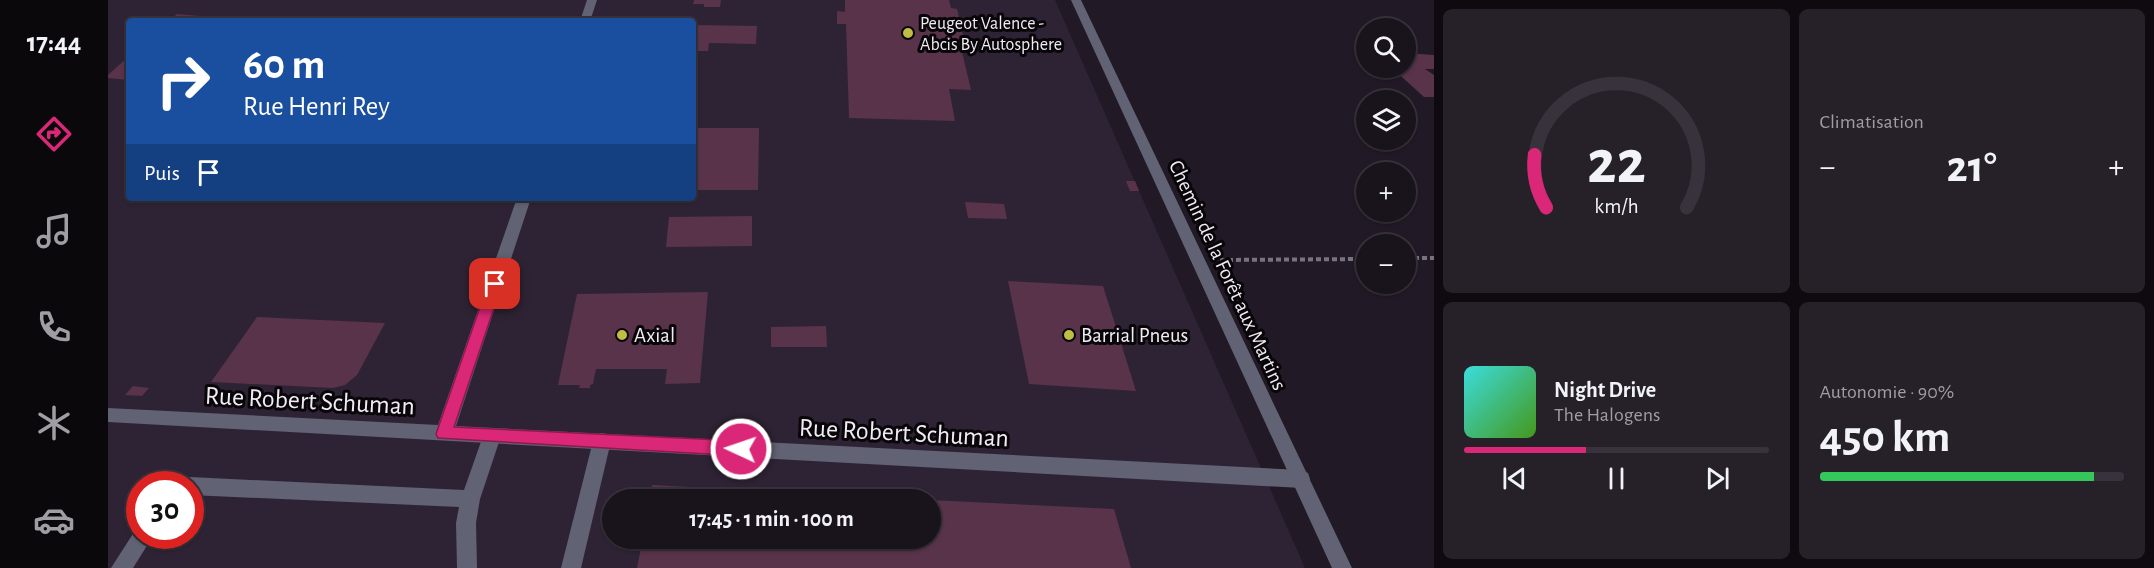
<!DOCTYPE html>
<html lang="fr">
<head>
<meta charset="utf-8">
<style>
	:root { --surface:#19131c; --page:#262029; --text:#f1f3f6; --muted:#9f9ea3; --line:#37323b; --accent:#db2777 }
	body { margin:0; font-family:"Alegreya Sans",sans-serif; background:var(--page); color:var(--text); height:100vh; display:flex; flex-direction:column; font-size:22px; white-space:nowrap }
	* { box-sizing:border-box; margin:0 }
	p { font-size:20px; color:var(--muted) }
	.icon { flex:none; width:33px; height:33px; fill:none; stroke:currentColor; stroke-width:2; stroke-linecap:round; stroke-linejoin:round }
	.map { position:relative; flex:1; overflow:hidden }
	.details { display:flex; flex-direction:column; gap:9px; padding:9px; background:#0e0a0f; width:720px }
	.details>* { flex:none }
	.guide { position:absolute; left:18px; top:18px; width:570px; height:183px; border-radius:6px; box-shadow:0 2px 4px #0004,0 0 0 2px var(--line); background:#1a4fa0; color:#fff; overflow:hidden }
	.buttons { position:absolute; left:1248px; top:18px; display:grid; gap:12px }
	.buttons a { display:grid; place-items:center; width:60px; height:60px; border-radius:50%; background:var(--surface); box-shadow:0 2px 4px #0004,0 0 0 2px var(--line); font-size:30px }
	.speed { position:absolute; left:18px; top:471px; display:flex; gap:12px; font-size:30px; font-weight:700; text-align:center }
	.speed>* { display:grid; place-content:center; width:78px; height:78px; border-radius:50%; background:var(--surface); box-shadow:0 2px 4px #0004,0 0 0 2px var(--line); line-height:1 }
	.speed .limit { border:9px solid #d22; background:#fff; color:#111 }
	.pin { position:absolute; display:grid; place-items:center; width:51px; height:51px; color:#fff; margin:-26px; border-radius:12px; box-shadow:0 3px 9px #0006 }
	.me { position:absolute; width:66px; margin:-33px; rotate:273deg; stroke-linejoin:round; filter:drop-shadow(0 0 4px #0008) }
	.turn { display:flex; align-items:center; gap:21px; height:126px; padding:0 18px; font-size:27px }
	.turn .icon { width:78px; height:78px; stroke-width:2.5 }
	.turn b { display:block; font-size:42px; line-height:51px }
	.then { display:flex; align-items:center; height:57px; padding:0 18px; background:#0003; gap:12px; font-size:22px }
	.big { font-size:45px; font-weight:600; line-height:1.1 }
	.details .widget { flex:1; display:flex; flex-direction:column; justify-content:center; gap:9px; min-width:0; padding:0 21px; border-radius:9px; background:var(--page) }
	.details .dial { align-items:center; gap:0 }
	.dial svg { height:156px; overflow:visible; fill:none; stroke:var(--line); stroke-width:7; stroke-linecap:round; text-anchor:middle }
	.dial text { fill:var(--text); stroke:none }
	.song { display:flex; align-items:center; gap:18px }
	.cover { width:72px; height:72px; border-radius:9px; background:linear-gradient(135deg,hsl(180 70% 55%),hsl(100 70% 35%)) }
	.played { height:6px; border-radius:3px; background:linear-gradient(90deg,var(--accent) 40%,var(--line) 40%) }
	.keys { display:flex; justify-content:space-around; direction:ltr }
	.heat { display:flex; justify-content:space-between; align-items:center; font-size:33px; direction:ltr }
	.charge { height:9px; border-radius:4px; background:linear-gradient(90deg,#34c759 90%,var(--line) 0) }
	.details .tiles { flex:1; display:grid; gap:9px; grid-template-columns:repeat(2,1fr) }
	.trip { position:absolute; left:494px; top:489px; width:339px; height:60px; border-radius:30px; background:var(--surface); box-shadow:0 2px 4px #0004,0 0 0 2px var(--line); font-weight:600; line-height:60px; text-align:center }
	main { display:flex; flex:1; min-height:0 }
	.menu { display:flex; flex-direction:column; width:108px; justify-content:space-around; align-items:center; background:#0a080b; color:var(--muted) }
	.menu .icon { width:42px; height:42px }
	.menu .current { color:var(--accent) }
	.menu b { font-size:27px; color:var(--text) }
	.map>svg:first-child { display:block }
	.built { fill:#2e2334; fill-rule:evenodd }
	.building { fill:#583349 }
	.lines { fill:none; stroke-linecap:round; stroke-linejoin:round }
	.path { stroke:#7a737d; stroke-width:4; stroke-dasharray:5 3; stroke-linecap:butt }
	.service { fill:#616274; fill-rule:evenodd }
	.minor { fill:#616274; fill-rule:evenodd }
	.tertiary { fill:#616274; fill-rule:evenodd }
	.route { fill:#db2777; stroke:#8e194d; stroke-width:1.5 }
	.poi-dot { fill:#bfbe42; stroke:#09060a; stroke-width:2 }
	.labels { text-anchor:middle; stroke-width:6; stroke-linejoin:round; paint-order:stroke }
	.far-poi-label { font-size:18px; fill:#f1ecf4; stroke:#09060a; text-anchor:start }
	.street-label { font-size:21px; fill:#f1ecf4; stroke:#09060a }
	.poi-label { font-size:21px; fill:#f1ecf4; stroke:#09060a; text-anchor:start }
	.near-street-label { font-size:26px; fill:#f1ecf4; stroke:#09060a }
</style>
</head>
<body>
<main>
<nav class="menu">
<b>17:44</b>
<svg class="icon current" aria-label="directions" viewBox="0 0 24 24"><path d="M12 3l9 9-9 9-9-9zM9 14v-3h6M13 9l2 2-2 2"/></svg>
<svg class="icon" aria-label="music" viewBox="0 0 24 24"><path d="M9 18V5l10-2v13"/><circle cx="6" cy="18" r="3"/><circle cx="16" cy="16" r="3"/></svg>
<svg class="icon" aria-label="phone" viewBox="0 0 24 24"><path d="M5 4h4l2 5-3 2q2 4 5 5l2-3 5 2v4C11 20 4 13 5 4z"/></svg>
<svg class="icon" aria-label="climate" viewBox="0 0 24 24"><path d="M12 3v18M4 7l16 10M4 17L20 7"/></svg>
<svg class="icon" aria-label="car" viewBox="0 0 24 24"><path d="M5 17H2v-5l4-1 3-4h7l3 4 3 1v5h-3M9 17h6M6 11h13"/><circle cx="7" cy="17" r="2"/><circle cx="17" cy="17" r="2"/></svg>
</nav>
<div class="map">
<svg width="1326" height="568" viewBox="0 0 1326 568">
	<rect width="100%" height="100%" fill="#211925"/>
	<path class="built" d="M0,0H947L1197,568H0ZM21,21H585V198H21ZM32,484H82V536H32ZM504,500H822V538H504Z"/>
	<g class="building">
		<path d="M586,0H613L612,7H596V4H585Z"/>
		<path d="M737,0H841L843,8L849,9L856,40L851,39L863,90L841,89L847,121L741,118L738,24H729V11L737,12Z"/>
		<path d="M69,14L125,19V21H61Z"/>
		<path d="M585,25L649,26L648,44L601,43L600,51H585Z"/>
		<path d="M1298,53L1326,55V69H1317L1326,75V97H1316L1284,68H1298Z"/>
		<path d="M21,56V80L0,78V75Z"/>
		<path d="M585,128H651L650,190H585Z"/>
		<path d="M1018,181H1027L1031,191H1022Z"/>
		<path d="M857,202L896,204L899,219L860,218Z"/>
		<path d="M644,216V246L558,247L561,217Z"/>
		<path d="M900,281L995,286L1028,391L921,384Z"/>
		<path d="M600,292L592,383L557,384L559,369H488L485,384L482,385V388H471L472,385H450L469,294Z"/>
		<path d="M149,317L277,323L249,375L237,385L225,388L103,382Z"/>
		<path d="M718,326L719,347H663V327Z"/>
		<path d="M25,386L41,388L34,396L17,395Z"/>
		<path d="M544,485L784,498V500H542Z"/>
		<path d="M822,500L1006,509L1023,568H529L535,538H822Z"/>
	</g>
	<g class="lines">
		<g class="path">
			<path d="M1298,258H1326"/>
			<path d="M1112,260L1258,259"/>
		</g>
		<g class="service">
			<path d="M384,428L390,430L393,436L372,499L368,523L369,568H349L348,523L351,507L82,495V484H73L75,480L82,477L356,490L375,436L378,430Z"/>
			<path d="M494,433L500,435L503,441L473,568H453L485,441L488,435Z"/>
			<path d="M32,528V536H45L25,568H3L28,529Z"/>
		</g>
		<g class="minor">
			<path d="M479,0H489L482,21H472Z"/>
			<path d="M409,198H423L348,426L1193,470L1200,473L1202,479L1200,485L1193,488L0,422V408L330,425Z"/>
		</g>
		<path class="tertiary" d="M963,0H973L1244,568H1224Z"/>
	</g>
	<path class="route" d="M387,279L394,284L346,427L633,441L639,444L642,449L639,454L633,456L330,438L328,434L380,284Z"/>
	<g class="poi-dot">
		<circle cx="800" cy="33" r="6"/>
		<circle cx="514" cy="335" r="6"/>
		<circle cx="961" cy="335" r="6"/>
	</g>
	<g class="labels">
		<g class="far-poi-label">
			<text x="812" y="29">Peugeot Valence -<tspan x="812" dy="21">Abcis By Autosphere</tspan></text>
		</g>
		<g class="street-label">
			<text transform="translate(1120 275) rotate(65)" y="7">Chemin de la Forêt aux Martins</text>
		</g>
		<g class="poi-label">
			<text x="526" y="342">Axial</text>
			<text x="973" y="342">Barrial Pneus</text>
		</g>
		<g class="near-street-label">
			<text transform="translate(202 400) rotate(3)" y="9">Rue Robert Schuman</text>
			<text transform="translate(796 432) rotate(3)" y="9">Rue Robert Schuman</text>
		</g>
	</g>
</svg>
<div class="buttons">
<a><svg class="icon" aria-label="search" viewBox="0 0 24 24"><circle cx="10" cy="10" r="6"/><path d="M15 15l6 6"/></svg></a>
<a><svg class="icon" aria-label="layers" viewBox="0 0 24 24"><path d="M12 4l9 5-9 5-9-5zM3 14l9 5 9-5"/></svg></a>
<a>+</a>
<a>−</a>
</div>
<div class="speed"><div class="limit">30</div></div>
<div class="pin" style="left:387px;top:284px;background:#d93025"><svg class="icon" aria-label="arrive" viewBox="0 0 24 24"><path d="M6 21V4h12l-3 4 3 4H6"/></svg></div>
<svg class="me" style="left:633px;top:449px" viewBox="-20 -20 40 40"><circle r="17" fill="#db2777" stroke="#fff" stroke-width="3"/><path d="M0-11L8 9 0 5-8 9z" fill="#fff"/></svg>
<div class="trip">17:45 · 1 min · 100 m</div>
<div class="guide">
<div class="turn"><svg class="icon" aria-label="right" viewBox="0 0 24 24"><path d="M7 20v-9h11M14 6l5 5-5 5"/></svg><div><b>60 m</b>Rue Henri Rey</div></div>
<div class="then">Puis<svg class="icon" aria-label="arrive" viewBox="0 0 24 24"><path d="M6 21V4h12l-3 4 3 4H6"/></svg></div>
</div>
</div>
<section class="details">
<div class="tiles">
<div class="widget dial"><svg viewBox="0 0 100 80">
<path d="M14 69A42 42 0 1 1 86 69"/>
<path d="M14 69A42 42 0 0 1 8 42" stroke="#db2777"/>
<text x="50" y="56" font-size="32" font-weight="700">22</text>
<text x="50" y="72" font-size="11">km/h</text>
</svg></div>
<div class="widget"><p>Climatisation</p>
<div class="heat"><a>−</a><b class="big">21°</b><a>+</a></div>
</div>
<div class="widget">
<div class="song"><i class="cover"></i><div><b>Night Drive</b><p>The Halogens</p></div></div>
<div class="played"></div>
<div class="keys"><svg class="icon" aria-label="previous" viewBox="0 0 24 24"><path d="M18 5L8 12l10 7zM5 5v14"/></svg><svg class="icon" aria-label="pause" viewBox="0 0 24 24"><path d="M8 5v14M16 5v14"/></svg><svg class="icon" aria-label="next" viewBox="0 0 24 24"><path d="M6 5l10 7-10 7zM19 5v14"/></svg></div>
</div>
<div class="widget"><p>Autonomie · 90%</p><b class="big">450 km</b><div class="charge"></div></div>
</div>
</section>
</main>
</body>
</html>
